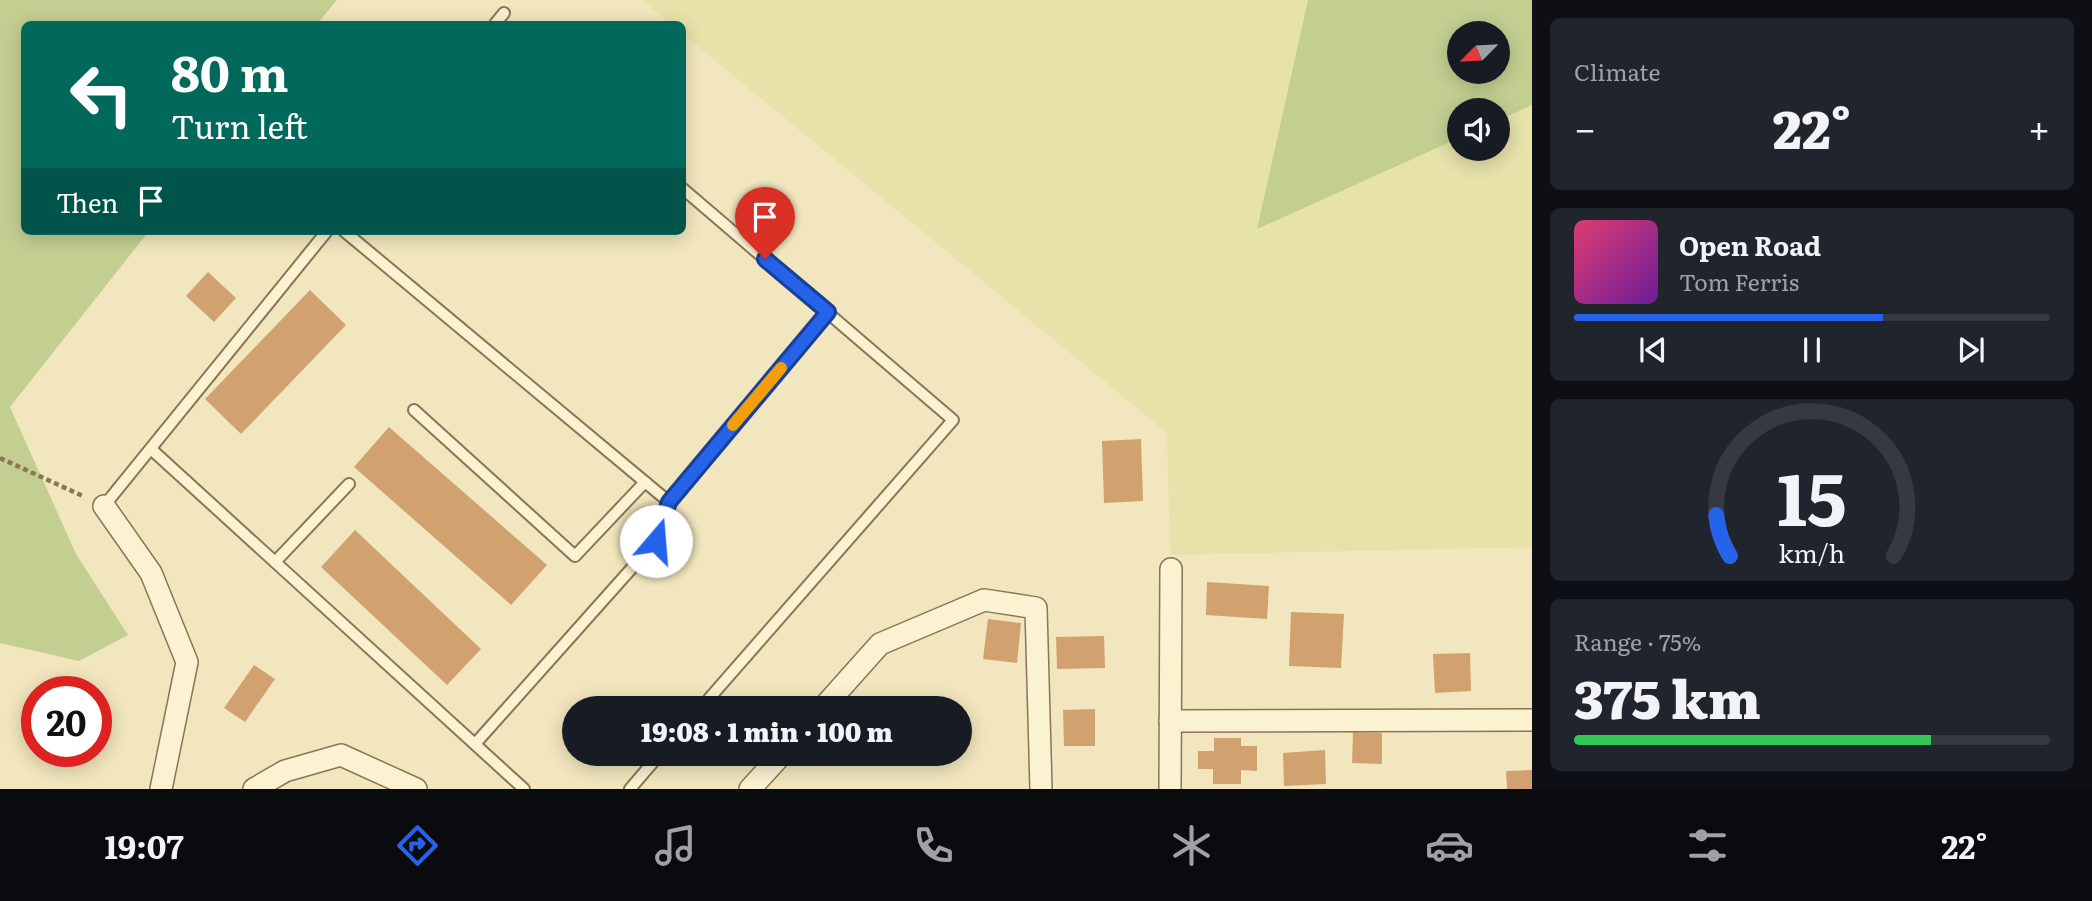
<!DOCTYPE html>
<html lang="en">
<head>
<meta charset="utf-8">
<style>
	:root { --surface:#171b24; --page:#20242c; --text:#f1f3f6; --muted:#9ea1a6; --line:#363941; --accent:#2563eb }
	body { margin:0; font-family:Literata,serif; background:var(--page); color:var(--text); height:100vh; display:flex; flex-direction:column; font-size:26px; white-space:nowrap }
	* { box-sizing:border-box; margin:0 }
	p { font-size:23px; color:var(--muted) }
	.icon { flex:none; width:38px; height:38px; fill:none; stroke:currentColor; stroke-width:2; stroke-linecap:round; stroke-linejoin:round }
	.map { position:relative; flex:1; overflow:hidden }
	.sheet { display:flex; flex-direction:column; gap:18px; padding:18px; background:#0d0f14; width:560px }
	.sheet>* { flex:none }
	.banner { position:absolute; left:21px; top:21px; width:665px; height:214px; border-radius:10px; box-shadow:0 4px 18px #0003; background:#00695c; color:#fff; overflow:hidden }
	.needle { width:46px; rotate:246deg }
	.tools { position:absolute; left:1447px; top:21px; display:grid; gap:14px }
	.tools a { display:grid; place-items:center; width:63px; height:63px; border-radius:50%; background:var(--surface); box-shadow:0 4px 18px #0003; font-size:35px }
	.speed { position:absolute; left:21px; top:676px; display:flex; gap:14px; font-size:35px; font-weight:700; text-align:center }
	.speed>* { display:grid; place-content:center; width:91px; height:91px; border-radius:50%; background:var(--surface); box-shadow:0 4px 18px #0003; line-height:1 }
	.speed .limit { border:10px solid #d22; background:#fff; color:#111 }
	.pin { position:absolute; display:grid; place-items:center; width:60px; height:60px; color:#fff; margin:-72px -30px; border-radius:50% 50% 50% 0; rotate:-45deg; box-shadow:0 0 7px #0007 }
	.pin .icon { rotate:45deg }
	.me { position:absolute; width:77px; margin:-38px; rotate:18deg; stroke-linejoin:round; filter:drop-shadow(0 0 5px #0008) }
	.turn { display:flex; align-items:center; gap:24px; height:147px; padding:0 35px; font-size:32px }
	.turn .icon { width:91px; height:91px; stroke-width:2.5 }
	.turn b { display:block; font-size:49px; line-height:60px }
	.then { display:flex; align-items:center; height:66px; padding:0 35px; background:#0003; gap:14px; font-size:26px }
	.big { font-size:52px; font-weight:800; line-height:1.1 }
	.sheet .card { flex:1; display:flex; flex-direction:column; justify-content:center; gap:10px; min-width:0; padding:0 24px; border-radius:10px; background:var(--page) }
	.sheet .dial { align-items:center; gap:0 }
	.dial svg { height:182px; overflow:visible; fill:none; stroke:var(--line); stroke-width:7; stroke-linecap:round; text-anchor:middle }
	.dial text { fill:var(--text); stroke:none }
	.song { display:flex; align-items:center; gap:21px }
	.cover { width:84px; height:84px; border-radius:10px; background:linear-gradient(135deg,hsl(340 70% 55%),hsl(280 70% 35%)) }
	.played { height:7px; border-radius:4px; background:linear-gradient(90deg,var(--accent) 65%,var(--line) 65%) }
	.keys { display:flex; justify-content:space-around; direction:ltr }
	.heat { display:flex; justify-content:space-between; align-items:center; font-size:38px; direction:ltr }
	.charge { height:10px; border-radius:5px; background:linear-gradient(90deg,#34c759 75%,var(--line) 0) }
	.trip { position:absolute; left:562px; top:696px; width:410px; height:70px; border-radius:35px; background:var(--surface); box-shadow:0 4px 18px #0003; font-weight:800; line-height:70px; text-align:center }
	.tabs { display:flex; height:112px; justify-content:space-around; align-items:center; background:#090b0e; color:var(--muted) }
	.tabs .icon { width:49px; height:49px }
	.tabs .selected { color:var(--accent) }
	.tabs b { font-size:32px; color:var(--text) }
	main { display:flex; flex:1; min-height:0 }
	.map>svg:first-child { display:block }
	.farmland { fill:#e7e2aa }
	.green { fill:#c3cf91; fill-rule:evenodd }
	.building { fill:#d2a170 }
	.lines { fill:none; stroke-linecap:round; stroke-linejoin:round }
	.service-casing { stroke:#8a7555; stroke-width:14 }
	.minor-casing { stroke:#8a7555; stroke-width:24 }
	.path { stroke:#8a7555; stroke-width:4.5; stroke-dasharray:5 3.5; stroke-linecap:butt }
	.service { stroke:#fbf2d1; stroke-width:10 }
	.minor { stroke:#fbf2d1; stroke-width:21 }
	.route-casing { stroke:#184099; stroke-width:18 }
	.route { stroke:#2563eb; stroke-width:12 }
	.slow { stroke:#f59e0b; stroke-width:12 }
</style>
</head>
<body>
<main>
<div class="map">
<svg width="1532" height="789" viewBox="0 0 1532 789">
	<rect width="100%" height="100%" fill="#f1e6bd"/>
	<path class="farmland" d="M642,0H1308L1258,228L1459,138L1460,149H1498V121L1532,105V547L1170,555L1167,433L683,34L682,24H671Z"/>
	<g class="green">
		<path d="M0,0H337L317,24H24V231H149L10,407L76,554L128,635L79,661L0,643Z"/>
		<path d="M1308,0H1532V105L1498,121V110H1460L1459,138L1257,229ZM1460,33H1498V72H1460Z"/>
	</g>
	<g class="building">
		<path d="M208,272L236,298L214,322L186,296Z"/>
		<path d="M310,290L346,325L241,434L205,399Z"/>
		<path d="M389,427L547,565L511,605L354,467Z"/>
		<path d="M1141,439L1143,501L1104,503L1102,441Z"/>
		<path d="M355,530L481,649L447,685L321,567Z"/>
		<path d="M1207,582L1269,586L1267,619L1206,615Z"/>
		<path d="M1291,612L1344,614L1341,668L1289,666Z"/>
		<path d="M988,619L1021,623L1017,663L983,659Z"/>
		<path d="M1104,636L1105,668L1057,669L1056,637Z"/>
		<path d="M1470,653L1471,691L1435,693L1433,654Z"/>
		<path d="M254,665L275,679L245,722L224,708Z"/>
		<path d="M1095,709V746H1064L1063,710Z"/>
		<path d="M1353,732L1382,733V764L1352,763Z"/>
		<path d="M1214,738H1241V746H1257V771L1241,770V784H1213V769H1198V751H1214Z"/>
		<path d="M1325,750L1326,784L1284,786L1283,753Z"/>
		<path d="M1532,770V789H1507L1506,771Z"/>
	</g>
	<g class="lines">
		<g class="service-casing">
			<g id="service">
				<path d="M495,24L504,13"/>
				<path d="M682,188L953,420L700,709"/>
				<path d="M344,231L669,502"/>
				<path d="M414,410L575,556L645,482"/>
				<path d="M151,449L524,789"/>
				<path d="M104,506L327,231"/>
				<path d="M275,562L349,484"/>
				<path d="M475,744L656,541L669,502L828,312"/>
				<path d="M630,789L660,754"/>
			</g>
		</g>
		<g class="minor-casing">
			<g id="minor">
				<path d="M104,506L151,573L187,662L161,789"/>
				<path d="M822,709L880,644L984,600L1036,608L1041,789"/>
				<path d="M1170,721L1532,720"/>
				<path d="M254,789L285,771L341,755L416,789"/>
				<path d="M750,789L782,754"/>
				<path d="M1170,789L1171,569"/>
			</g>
		</g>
		<path class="path" d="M0,458L85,497"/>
		<use href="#service" class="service"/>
		<use href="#minor" class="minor"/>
	</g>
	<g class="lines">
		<g class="route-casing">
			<path id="route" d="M656,541L669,502L828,312L765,259"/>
		</g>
		<use href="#route" class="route"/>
		<path class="slow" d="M733,425L781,368"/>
	</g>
</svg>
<div class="tools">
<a><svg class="needle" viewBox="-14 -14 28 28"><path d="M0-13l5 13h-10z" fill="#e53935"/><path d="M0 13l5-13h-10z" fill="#9ea1a6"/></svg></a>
<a><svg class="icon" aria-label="sound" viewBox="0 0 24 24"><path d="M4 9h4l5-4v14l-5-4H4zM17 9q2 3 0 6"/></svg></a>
</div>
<div class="speed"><div class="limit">20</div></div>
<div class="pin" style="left:765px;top:259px;background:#d93025"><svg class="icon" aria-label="arrive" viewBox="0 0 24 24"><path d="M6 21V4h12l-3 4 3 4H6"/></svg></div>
<svg class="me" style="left:656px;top:541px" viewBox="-20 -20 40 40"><circle r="19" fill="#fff"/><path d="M0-13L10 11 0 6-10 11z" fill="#2563eb"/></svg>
<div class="trip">19:08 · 1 min · 100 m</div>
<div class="banner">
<div class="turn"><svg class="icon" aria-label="left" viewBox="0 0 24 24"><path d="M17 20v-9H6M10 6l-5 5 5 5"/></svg><div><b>80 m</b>Turn left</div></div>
<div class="then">Then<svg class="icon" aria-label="arrive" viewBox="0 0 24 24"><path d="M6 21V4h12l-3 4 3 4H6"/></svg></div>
</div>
</div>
<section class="sheet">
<div class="card"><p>Climate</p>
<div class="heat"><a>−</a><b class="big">22°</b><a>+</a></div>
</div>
<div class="card">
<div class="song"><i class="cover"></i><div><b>Open Road</b><p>Tom Ferris</p></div></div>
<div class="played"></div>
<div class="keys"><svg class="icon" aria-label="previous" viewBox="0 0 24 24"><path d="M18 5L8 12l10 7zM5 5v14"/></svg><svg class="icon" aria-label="pause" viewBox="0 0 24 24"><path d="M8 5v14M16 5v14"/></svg><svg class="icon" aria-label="next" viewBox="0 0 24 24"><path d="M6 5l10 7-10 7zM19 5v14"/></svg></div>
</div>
<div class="card dial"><svg viewBox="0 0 100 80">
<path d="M14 69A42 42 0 1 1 86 69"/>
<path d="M14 69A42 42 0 0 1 8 51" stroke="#2563eb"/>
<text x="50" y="56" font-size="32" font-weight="700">15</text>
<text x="50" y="72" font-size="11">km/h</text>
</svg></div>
<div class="card"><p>Range · 75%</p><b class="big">375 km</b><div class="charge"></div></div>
</section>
</main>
<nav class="tabs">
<b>19:07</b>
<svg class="icon selected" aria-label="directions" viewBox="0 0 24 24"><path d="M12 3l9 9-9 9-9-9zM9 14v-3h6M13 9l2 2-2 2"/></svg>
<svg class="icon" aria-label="music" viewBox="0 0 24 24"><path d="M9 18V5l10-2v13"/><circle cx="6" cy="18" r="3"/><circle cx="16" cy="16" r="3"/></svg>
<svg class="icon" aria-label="phone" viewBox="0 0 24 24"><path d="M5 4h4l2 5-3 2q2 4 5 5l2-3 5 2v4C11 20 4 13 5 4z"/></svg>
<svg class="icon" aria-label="climate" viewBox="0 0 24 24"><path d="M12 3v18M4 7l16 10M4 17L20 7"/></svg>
<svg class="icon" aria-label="car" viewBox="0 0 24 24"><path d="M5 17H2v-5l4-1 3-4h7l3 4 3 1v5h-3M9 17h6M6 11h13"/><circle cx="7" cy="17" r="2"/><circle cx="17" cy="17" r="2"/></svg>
<svg class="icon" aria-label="filters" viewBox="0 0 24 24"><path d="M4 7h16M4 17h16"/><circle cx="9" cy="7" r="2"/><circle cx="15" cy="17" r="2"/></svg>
<b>22°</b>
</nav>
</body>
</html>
